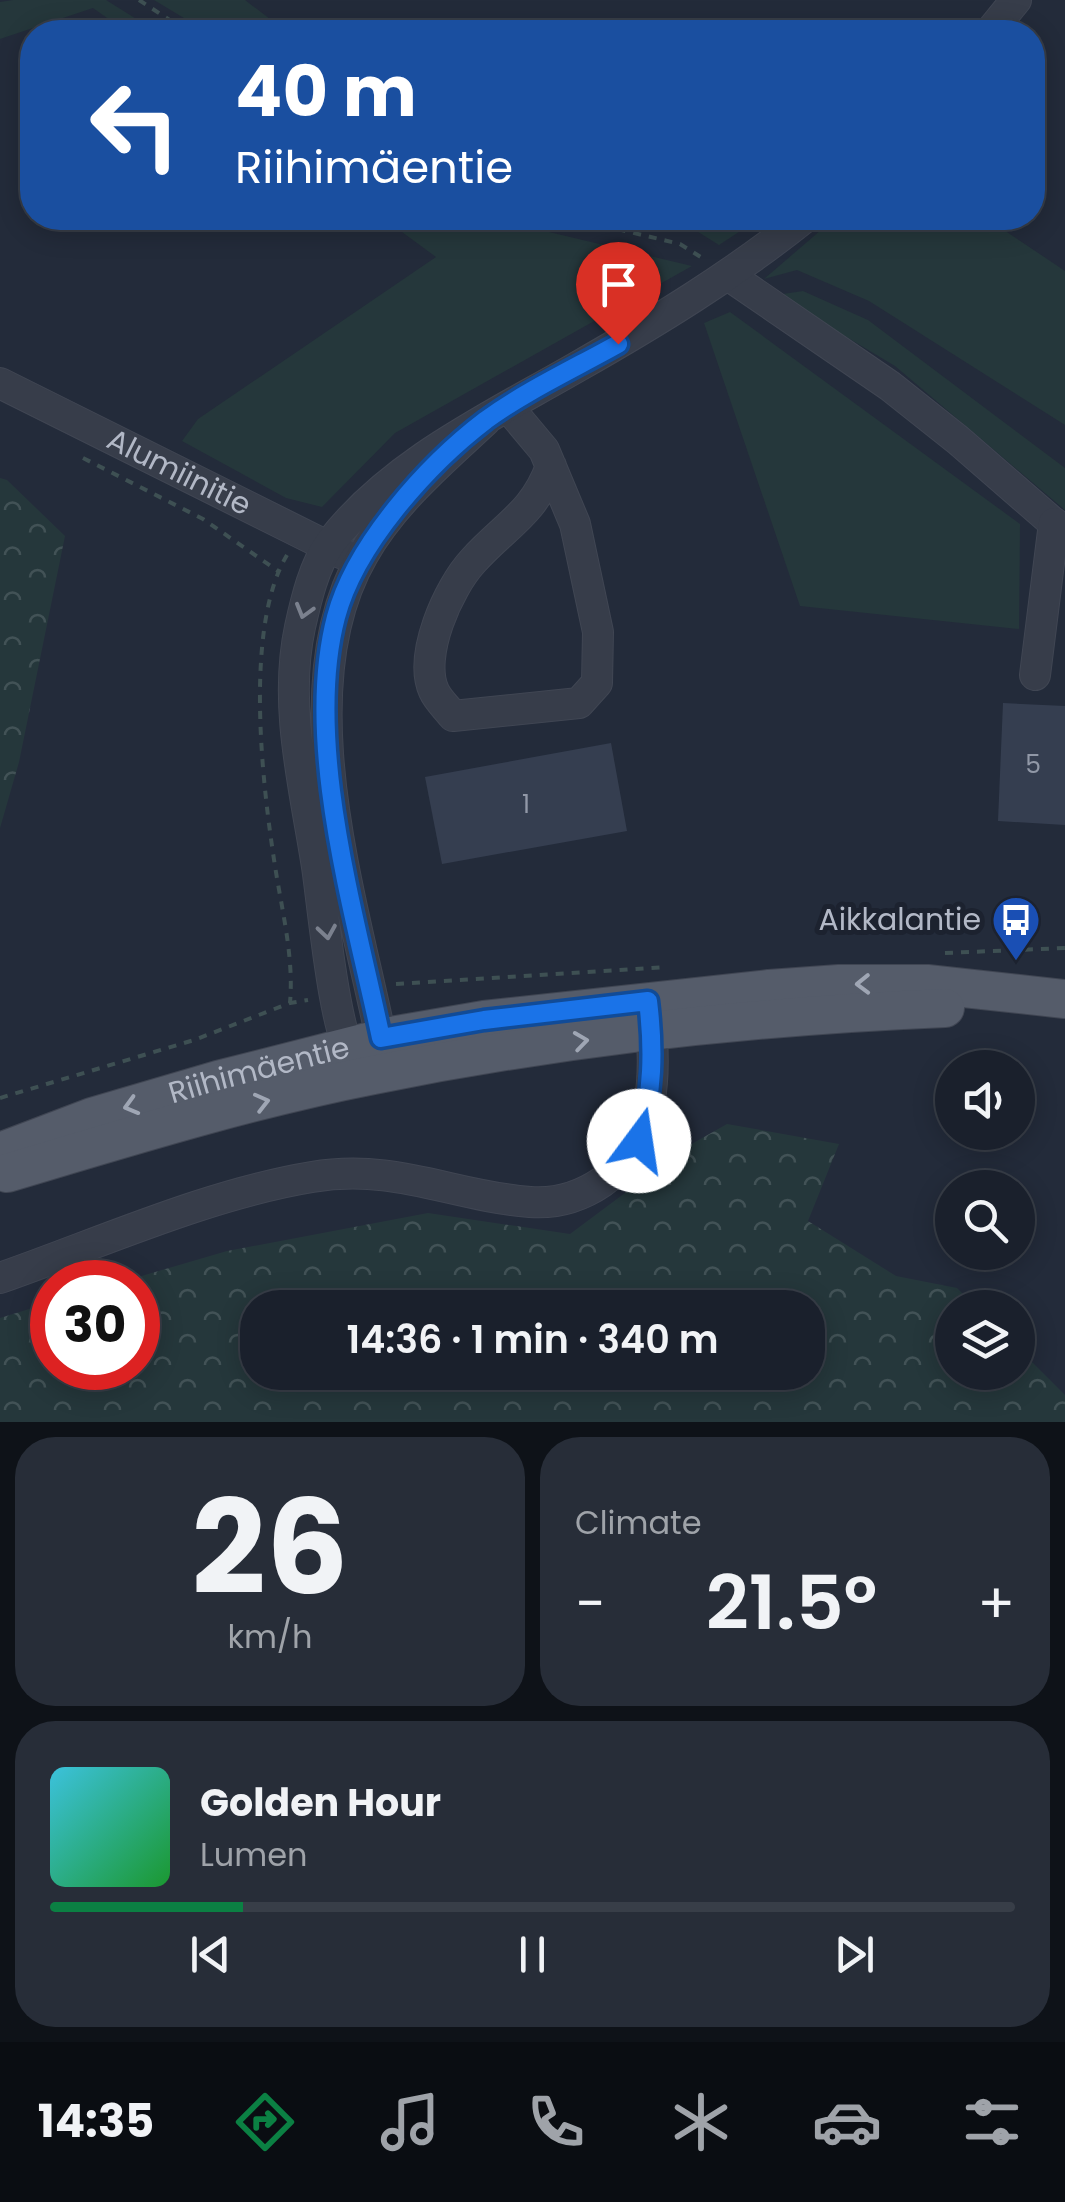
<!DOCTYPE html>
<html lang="en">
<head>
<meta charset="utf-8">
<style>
	:root { --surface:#1a202c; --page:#272d38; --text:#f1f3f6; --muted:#9fa3a9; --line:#383e48; --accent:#0b8043 }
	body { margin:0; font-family:Poppins,sans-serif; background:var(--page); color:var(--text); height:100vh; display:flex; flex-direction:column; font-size:38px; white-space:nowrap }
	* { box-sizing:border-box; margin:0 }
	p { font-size:32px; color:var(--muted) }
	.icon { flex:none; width:55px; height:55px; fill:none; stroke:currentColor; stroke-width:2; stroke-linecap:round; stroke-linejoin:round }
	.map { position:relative; height:1422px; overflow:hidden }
	.drawer { display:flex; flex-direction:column; gap:15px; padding:15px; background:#0e1218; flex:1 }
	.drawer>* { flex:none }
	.banner { position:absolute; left:20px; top:20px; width:1025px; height:210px; border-radius:40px; box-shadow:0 5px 25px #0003,0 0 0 2px var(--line); background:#1a4fa0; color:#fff; overflow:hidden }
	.tools { position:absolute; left:935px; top:1050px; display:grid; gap:20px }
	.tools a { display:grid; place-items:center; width:100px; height:100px; border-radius:50%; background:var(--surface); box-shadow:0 5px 25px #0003,0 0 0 2px var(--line); font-size:50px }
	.speed { position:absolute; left:30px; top:1260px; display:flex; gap:20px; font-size:50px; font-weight:700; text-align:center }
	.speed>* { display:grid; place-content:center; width:130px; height:130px; border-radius:50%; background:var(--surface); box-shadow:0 5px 25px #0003,0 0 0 2px var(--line); line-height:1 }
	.speed .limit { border:15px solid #d22; background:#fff; color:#111 }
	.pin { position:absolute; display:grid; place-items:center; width:85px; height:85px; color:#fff; margin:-102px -42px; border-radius:50% 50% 50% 0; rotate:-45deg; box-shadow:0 0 10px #0007 }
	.pin .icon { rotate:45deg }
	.me { position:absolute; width:110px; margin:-55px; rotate:14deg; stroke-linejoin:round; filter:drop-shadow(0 0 8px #0008) }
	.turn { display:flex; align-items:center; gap:35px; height:210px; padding:0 50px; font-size:45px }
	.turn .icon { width:130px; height:130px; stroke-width:2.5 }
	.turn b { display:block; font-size:70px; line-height:85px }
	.big { font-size:75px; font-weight:600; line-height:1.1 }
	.drawer .widget { flex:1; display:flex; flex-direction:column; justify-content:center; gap:15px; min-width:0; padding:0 35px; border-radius:40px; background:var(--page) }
	.drawer .dial { align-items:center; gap:0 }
	.dial b { font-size:130px; line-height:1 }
	.song { display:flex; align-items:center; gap:30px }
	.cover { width:120px; height:120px; border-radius:15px; background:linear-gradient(135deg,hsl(190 70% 55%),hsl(130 70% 35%)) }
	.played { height:10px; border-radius:5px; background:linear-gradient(90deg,var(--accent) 20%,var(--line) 20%) }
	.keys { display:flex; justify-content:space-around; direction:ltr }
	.heat { display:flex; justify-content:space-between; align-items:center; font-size:55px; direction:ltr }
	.drawer .tiles { flex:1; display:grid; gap:15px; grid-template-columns:1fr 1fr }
	.widget:last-child { grid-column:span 2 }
	.trip { position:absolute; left:240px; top:1290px; width:585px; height:100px; border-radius:40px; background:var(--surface); box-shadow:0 5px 25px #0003,0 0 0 2px var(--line); font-weight:600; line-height:100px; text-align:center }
	.dock { display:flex; height:160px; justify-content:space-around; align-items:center; background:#0a0d12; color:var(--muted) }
	.dock .icon { width:70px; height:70px }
	.dock .on { color:var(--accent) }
	.dock b { font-size:45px; color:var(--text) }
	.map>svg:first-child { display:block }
	.grass { fill:#25373b }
	.forest { fill:url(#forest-crowns); fill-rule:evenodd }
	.building { fill:#353e50 }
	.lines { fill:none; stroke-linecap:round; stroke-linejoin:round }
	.minor-casing { stroke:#404653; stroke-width:32 }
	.major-casing { stroke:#404653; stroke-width:40 }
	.path { stroke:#3e5053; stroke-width:4; stroke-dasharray:8 8; stroke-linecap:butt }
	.minor { stroke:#373d4a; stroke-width:30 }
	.major { stroke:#555c6a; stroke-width:38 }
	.oneway { stroke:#7b818e }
	.oneway2 { stroke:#9fa6b4 }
	.route-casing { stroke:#114b97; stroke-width:25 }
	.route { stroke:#1a73e8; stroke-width:18 }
	.labels { text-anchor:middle; stroke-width:10; stroke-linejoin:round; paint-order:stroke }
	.number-label { font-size:25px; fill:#9198a7 }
	.street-label { font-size:30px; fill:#b2b8c6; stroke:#1c222f }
	.poi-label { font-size:30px; fill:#b2b8c6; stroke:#1c222f; text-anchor:end }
</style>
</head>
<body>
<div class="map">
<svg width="1065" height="1422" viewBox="0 0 1065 1422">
	<defs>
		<pattern id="forest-crowns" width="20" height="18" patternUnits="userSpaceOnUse" patternTransform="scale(2.5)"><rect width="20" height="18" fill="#25373b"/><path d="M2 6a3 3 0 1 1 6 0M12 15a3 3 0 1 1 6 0" fill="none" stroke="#425256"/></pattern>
	</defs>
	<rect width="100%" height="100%" fill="#232b3a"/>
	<g class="grass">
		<path d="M13,0H106L157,32H127L93,8L0,39V2Z"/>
		<path d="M154,0H245L287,32H207Z"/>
		<path d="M383,218H490L692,266L395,433L322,507L286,498L182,441L198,419L436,257Z"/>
		<path d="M676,218H760L719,245Z"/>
		<path d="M835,218H986L1065,271V425L869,301L797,270L764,279Z"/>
		<path d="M803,291L868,320L1065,468V510L895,366L776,295Z"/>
		<path d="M730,312L1020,524L1019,629L800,606L704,323Z"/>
	</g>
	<g class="forest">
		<path d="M0,478L7,480L65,536L19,762L0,828Z"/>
		<path d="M727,1124L839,1144L808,1221L896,1276L957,1288L976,1307L952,1308V1372H1018V1348L1065,1395V1422H0V1318L52,1302V1368H138V1282H121L227,1251L428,1213L570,1234L688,1146ZM258,1308H808V1372H258Z"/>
	</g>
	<g class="building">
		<path d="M1003,703L1065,706V825L998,821Z"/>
		<path d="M611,743L627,831L442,864L425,777Z"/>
	</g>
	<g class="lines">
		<g class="minor-casing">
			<g id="minor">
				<path d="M990,32L1016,0"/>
				<path d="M728,275L890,386L958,440L1065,533"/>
				<path id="s1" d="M0,383L343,554"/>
				<path d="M508,407L544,450L575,524L598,632L597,683L579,703L453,716C447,708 438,700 434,691C418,656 448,588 473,561C504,526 534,514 551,466"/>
				<path d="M486,420C442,461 393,502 363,555C285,689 352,896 381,1038L382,1053L371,1075C366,1070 358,1066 354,1060C334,1032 323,907 317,867C305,789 283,706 300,627C306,600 314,565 331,542C392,463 492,416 577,367C656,322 733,275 804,218"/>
				<path d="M1035,675L1054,523"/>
				<path d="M0,1278C100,1243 208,1194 312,1177C395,1163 452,1196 530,1202C556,1204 580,1197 602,1182C657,1144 657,1070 649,1009"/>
			</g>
		</g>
		<g class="major-casing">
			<g id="major">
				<path id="s2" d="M0,1152L92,1117L218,1080L391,1036L484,1020L769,989L839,984H927L1065,999"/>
				<path d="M7,1173C128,1137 250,1099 373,1075C561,1037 754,1016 945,1008"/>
			</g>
		</g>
		<g class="path">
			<path d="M139,0L188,32"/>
			<path d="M571,218L680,244L704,259"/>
			<path d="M83,458L203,519L278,571"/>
			<path d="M287,555C244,627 262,783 275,866C282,911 294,957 290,1003"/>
			<path d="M945,953L1065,948"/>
			<path d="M396,984L666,967"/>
			<path d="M0,1098L194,1040L290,1003L308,1000"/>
		</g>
		<use href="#minor" class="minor"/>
		<use href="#major" class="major"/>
	</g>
	<defs><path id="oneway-chevron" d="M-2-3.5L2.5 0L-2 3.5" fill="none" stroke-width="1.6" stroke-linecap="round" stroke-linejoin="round" transform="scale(2.5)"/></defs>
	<g class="oneway">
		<use href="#oneway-chevron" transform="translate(304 611) rotate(106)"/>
		<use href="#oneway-chevron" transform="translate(327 932) rotate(81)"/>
	</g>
	<g class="oneway2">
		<use href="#oneway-chevron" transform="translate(863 984) rotate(179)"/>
		<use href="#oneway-chevron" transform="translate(581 1041) rotate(-8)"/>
		<use href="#oneway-chevron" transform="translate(262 1102) rotate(-14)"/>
		<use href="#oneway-chevron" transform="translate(131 1106) rotate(164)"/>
	</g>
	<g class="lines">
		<g class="route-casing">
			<path id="route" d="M618,344C575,368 526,391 486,420C427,465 355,545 336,617C303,742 355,914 381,1038L484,1020L648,1001C654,1050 653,1094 639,1141"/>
		</g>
		<use href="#route" class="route"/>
	</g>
	<defs>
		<g id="bus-pin" transform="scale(2.5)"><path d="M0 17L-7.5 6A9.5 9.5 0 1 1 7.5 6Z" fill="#1a4fb4" stroke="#1c222f"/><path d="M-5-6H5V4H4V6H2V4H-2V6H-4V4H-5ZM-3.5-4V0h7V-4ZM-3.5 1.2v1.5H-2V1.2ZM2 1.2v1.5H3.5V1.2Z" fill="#fff"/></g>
	</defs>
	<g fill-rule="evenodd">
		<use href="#bus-pin" x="1016" y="920"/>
	</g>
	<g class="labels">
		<g class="number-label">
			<text x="1033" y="773">5</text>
			<text x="526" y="813">1</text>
		</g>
		<g class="street-label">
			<text dy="10" stroke="none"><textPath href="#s1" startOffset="200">Alumiinitie</textPath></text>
			<text dy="10" stroke="none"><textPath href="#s2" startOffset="272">Riihimäentie</textPath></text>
		</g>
		<g class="poi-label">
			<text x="981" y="930">Aikkalantie</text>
		</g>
	</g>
</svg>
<div class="tools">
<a><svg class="icon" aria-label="sound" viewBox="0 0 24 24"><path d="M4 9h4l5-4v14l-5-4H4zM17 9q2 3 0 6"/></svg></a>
<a><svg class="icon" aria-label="search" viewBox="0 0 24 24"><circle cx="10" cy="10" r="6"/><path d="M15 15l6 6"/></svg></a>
<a><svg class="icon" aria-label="layers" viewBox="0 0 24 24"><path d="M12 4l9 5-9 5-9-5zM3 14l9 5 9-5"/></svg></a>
</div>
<div class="speed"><div class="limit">30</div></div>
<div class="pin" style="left:618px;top:344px;background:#d93025"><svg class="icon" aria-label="arrive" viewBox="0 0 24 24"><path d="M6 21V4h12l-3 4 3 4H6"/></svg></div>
<svg class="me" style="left:639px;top:1141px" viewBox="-20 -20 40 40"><circle r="19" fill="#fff"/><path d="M0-13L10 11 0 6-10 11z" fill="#1a73e8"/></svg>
<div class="trip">14:36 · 1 min · 340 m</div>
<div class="banner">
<div class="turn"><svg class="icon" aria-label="left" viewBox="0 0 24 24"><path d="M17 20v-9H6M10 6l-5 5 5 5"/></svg><div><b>40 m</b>Riihimäentie</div></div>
</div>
</div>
<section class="drawer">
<div class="tiles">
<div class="widget dial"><b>26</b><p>km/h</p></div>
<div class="widget"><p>Climate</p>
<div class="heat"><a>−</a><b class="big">21.5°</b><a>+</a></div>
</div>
<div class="widget">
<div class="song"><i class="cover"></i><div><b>Golden Hour</b><p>Lumen</p></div></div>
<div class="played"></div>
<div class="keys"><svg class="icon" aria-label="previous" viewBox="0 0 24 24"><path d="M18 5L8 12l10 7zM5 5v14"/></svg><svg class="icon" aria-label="pause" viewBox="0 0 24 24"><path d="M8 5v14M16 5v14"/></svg><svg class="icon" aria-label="next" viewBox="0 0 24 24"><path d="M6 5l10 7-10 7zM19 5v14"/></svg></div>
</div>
</div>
</section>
<nav class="dock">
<b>14:35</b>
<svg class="icon on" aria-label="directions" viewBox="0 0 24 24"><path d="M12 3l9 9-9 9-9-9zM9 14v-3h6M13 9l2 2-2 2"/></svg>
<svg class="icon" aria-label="music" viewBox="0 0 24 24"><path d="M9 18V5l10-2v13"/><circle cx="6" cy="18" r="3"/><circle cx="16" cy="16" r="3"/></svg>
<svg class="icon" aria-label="phone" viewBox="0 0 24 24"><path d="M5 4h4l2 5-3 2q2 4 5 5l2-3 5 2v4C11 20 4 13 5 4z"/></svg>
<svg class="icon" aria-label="climate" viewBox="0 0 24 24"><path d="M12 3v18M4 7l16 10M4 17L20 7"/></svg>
<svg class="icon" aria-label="car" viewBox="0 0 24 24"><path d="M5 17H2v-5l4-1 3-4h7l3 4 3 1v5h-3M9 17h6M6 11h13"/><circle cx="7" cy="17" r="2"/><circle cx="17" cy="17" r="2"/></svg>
<svg class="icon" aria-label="filters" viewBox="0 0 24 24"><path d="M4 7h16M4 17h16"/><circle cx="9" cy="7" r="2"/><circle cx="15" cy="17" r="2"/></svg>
</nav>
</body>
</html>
